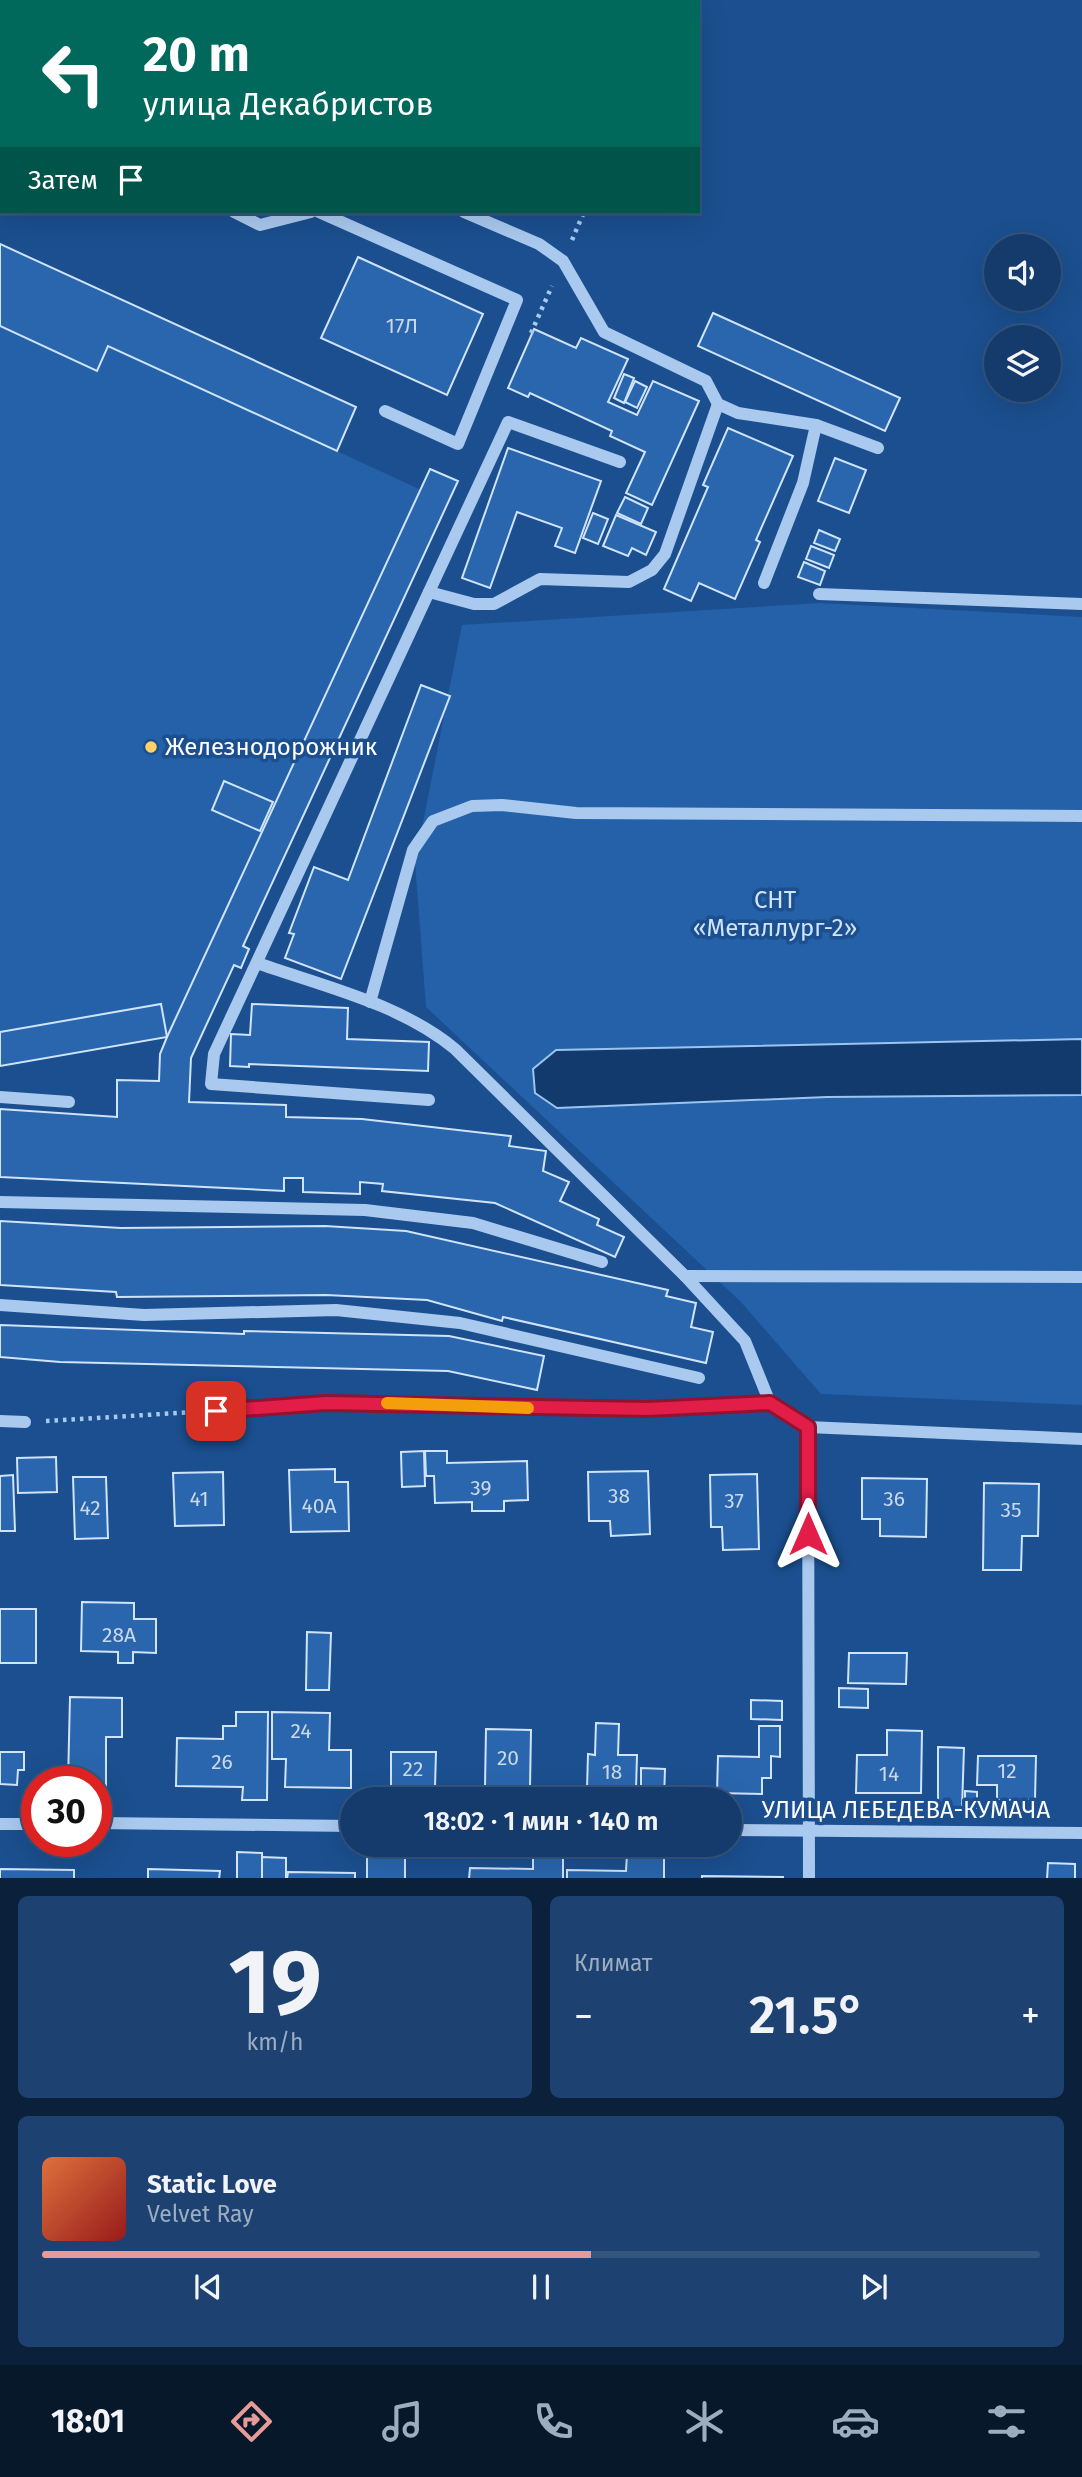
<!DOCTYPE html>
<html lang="ru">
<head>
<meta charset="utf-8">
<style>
	:root { --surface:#143b6b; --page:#1d4271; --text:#f1f3f6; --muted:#9dadc1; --line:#33557e; --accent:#e69b98 }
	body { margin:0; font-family:"Fira Sans",sans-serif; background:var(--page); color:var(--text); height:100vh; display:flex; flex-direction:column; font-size:26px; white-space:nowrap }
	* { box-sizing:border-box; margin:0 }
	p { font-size:23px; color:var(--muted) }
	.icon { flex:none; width:38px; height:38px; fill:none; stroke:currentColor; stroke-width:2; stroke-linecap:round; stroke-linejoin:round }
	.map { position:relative; height:1878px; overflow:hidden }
	.side { display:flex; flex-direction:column; gap:18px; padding:18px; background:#0b203b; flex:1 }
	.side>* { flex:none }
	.top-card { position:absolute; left:0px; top:0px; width:700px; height:214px; box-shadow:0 7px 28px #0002,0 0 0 2px var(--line); background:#00695c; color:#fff; overflow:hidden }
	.buttons { position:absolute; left:984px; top:234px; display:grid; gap:14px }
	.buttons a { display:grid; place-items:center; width:77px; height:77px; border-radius:50%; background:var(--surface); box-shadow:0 7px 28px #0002,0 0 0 2px var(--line); font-size:35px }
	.speed { position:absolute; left:21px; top:1766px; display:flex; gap:14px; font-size:35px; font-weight:700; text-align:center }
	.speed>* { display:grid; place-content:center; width:91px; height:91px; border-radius:50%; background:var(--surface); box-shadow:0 7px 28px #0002,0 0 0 2px var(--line); line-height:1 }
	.speed .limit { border:10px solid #d22; background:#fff; color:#111 }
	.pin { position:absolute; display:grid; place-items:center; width:60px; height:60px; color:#fff; margin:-30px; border-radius:14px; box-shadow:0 4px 10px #0006 }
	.me { position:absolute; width:77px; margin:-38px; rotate:0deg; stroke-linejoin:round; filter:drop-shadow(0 0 5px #0008) }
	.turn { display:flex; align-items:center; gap:24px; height:147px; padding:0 28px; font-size:32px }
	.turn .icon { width:91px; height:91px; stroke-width:2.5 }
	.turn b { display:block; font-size:49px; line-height:60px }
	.then { display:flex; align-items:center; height:66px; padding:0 28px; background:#0003; gap:14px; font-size:26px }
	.big { font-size:52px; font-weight:600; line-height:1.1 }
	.side .card { flex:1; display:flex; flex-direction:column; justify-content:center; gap:10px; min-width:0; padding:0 24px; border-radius:10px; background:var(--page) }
	.side .dial { align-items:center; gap:0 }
	.dial b { font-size:91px; line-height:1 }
	.song { display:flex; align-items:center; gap:21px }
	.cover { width:84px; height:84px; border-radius:10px; background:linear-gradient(135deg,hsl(20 70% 55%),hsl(0 70% 35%)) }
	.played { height:7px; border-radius:4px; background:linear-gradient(90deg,var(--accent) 55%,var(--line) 55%) }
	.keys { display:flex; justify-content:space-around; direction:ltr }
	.heat { display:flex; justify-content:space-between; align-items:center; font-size:38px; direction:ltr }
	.side .tiles { flex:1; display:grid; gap:18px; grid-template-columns:1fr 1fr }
	.card:last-child { grid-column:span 2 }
	.trip { position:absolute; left:340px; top:1787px; width:402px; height:70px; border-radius:35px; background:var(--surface); box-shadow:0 7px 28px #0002,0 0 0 2px var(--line); font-weight:600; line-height:70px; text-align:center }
	.tabs { display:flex; height:112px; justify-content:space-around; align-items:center; background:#08182b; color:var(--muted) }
	.tabs .icon { width:49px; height:49px }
	.tabs .current { color:var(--accent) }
	.tabs b { font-size:32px; color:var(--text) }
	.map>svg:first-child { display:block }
	.green { fill:#2461a8 }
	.water { fill:#123a6d; stroke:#9cc4f0; stroke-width:2 }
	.building { fill:#2a66ad; stroke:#cfe3fa; stroke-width:2 }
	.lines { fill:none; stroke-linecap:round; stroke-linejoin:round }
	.path { stroke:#a9c9ee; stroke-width:4.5; stroke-dasharray:3.5 5; stroke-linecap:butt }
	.minor { stroke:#a9c9ee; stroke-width:12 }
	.route-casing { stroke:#92132f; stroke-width:18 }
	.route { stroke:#e11d48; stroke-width:12 }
	.slow { stroke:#f59e0b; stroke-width:12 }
	.poi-dot { fill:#ffd166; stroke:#1b4f8f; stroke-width:2.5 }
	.labels { text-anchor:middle; stroke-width:7; stroke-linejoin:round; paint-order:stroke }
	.number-label { font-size:21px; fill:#cad9ea }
	.poi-label { font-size:24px; fill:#fff; stroke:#1b4f8f; text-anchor:start }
	.park-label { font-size:24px; fill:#cfe3fa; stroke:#1b4f8f }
	.street-label { font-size:24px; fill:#fff; stroke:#1b4f8f }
</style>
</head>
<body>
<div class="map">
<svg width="1082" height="1879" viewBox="0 0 1082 1879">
	<rect width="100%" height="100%" fill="#1b4f8f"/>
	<g class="green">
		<path d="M0,0H536L2,2V5Z"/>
		<path d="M0,244L356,407L337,451L421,490L167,1037L161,1004L0,1032Z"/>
		<path d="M820,603L1082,617V1405L821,1394L741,1302L426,1007L415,863L462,625Z"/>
	</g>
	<path class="water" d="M1082,1039V1095L827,1097L557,1108L535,1093L533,1069L556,1050Z"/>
	<g class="building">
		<path d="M0,244L356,407L337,451L108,346L97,371L0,326Z"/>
		<path d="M358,257L483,314L447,395L321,338Z"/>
		<path d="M713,313L900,398L885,431L698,346Z"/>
		<path d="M534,329L576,348L581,338L628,359L608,402L637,415L653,381L699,401L652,505L626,493L645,452L610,436L612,431L530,393L528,397L508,388Z"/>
		<path d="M624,374L634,378L624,403L614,398Z"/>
		<path d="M635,381L647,387L637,408L625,402Z"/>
		<path d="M728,428L793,456L756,540L760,542L735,599L699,583L691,601L664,589L708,487L703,485Z"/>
		<path d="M508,448L601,481L575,553L555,546L562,528L517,512L490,588L462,578Z"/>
		<path d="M835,458L866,470L849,513L818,501Z"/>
		<path d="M430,469L458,481L243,946L249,949L241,968L234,965L191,1058L189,1102L286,1105V1117L362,1119L511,1136L509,1146L546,1151L543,1171L569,1182L560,1201L599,1219L597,1225L624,1237L615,1257L495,1203L382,1191L383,1184L360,1182V1194L303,1192V1178H284V1191L0,1177V1109L117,1117V1080L159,1081L160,1054L167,1037Z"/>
		<path d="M625,497L648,508L641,524L617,513Z"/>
		<path d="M593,513L608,519L598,544L583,538Z"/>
		<path d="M616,515L656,532L646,555L632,548L628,556L603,546Z"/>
		<path d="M819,530L840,539L835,551L814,543Z"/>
		<path d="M811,546L834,555L829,568L806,559Z"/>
		<path d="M804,562L825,571L820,585L798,577Z"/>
		<path d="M421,685L450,696L341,979L285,958L294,934L289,933L314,867L348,880Z"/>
		<path d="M224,781L273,802L260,831L212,810Z"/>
		<path d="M161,1004L167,1037L0,1066V1032Z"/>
		<path d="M252,1004L348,1008L347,1039L429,1042L428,1071L249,1064V1067L230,1066L231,1034L250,1035Z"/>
		<path d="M0,1221L121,1228L325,1226L406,1231L668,1290L666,1296L696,1303L691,1327L713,1332L706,1363L503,1317L502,1321L427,1300L326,1295L117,1297L116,1292L0,1285Z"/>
		<path d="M0,1325L244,1334V1331L449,1336L544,1356L537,1390L448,1371L60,1362L0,1357Z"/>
		<path d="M424,1451L425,1486L402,1487L401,1452Z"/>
		<path d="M425,1451H447V1463L527,1461L528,1500L504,1501V1511H472V1502L435,1503L434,1476H426Z"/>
		<path d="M56,1457L57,1492L18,1493L17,1458Z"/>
		<path d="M335,1469V1482H348L349,1531L291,1532L289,1470Z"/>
		<path d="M648,1471L650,1534L611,1536L610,1521H589L588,1472Z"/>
		<path d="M223,1472L224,1525L175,1526L173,1473Z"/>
		<path d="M757,1474L759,1549L723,1550L722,1527H711L710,1475Z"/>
		<path d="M13,1475L15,1531H0V1476Z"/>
		<path d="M73,1477H106L108,1538L75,1539Z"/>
		<path d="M862,1478L927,1479L926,1537L880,1536V1519H862Z"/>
		<path d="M984,1483L1039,1484L1038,1536H1022L1021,1570H983Z"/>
		<path d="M82,1602L134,1603V1619H156V1653L133,1652V1663H118V1652L81,1651Z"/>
		<rect x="0" y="1609" width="36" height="54"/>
		<path d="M307,1632L331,1633L329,1690H306Z"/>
		<path d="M849,1653H907L906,1684L848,1683Z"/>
		<path d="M839,1688L868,1689V1708L839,1707Z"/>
		<path d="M70,1697L122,1698V1737H106V1799H96V1782H68Z"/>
		<path d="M751,1700L782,1701V1720L751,1719Z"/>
		<path d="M236,1712H268L267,1800H242L243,1787L176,1786L177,1738L223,1739V1726H236Z"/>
		<path d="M272,1712L330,1713L329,1750H351V1788L285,1787L286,1759H272Z"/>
		<path d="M596,1723L619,1724L618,1755H637L636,1790L587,1789L588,1754L595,1755Z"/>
		<path d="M759,1726H780V1757L771,1756V1778H762V1794L717,1793L718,1756L759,1757Z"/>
		<path d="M486,1729L531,1730L530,1787L485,1786Z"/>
		<path d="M887,1730L922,1731L921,1793H856L857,1755H887Z"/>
		<path d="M938,1747L964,1748L962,1808H938Z"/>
		<path d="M0,1752H24V1770H18L17,1785L0,1784Z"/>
		<path d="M391,1752H436L435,1787L391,1786Z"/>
		<path d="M978,1756H1036L1035,1800H997V1785H977Z"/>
		<path d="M641,1768L665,1769L664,1799H641Z"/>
		<path d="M965,1791L977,1792V1808H965Z"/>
		<path d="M533,1851H563V1879H469L470,1868L533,1869Z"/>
		<path d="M237,1852L262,1853V1879H237Z"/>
		<path d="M627,1854H664V1879H567V1870L626,1871Z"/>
		<path d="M367,1855L405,1856V1879H367Z"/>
		<path d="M262,1857L286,1858V1879H262Z"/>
		<path d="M1048,1863L1075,1864V1879H1047Z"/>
		<path d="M0,1869L74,1870V1879H0Z"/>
		<path d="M148,1869L220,1871L219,1879H148Z"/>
		<path d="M288,1872L355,1873V1879H287Z"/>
		<path d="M702,1876L783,1877V1879H702Z"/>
	</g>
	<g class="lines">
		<g class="path">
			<path d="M626,2V0"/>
			<path d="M572,240L584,212"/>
			<path d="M531,333L552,286"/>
			<path d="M46,1421L195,1412"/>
		</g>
		<g class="minor">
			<path d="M0,93L2,94"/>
			<path d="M234,212L260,225L311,212"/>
			<path d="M319,212L517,300L458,444L385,411"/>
			<path d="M464,212L539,244L563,261L604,332L706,381L718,404L738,413L816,425L878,448"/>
			<path d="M764,583L803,483L816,425"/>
			<path d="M429,592L474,604H494L540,579L629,582L652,570L665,554L718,404"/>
			<path d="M819,594L1082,604"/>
			<path d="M257,963C323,986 401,1004 455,1049L685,1276L745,1341L770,1403"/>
			<path d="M370,1002L413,850L433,821L472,806L502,805L576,813L1082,816"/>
			<path d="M0,1097L69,1102"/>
			<path d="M429,1100L211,1084L214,1054L508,422L620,462"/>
			<path d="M0,1202L365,1210L473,1223L602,1262"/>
			<path d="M685,1276L1082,1277"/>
			<path d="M0,1305L144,1315L336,1310L460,1323L699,1378"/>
			<path d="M216,1411L326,1403L648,1409L770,1403L808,1427L1082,1439"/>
			<path d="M0,1421L25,1422"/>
			<path d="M808,1427L809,1879"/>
			<path d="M96,1823L352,1826"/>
			<path d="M0,1824H37"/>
			<path d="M730,1830L1082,1833"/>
		</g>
	</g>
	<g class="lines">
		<g class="route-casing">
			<path id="route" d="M216,1411L326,1403L648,1409L770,1403L808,1427V1534"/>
		</g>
		<use href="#route" class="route"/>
		<path class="slow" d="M387,1403L528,1408"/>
	</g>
	<circle class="poi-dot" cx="151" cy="747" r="7"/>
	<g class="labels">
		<g class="number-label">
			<text x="402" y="333">17Л</text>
			<text x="481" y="1495">39</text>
			<text x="619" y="1503">38</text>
			<text x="199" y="1506">41</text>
			<text x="894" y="1506">36</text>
			<text x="734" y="1508">37</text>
			<text x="319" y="1513">40А</text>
			<text x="90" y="1515">42</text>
			<text x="1011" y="1517">35</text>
			<text x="119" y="1642">28А</text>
			<text x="301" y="1738">24</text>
			<text x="508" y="1765">20</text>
			<text x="222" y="1769">26</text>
			<text x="413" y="1776">22</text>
			<text x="1007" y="1778">12</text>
			<text x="612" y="1779">18</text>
			<text x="889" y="1781">14</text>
		</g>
		<g class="poi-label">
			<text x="165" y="755">Железнодорожник</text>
		</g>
		<g class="park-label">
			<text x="775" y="908">СНТ<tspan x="775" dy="28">«Металлург-2»</tspan></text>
		</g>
		<g class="street-label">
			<text x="906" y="1818">УЛИЦА ЛЕБЕДЕВА-КУМАЧА</text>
		</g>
	</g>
</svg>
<div class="buttons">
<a><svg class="icon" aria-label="sound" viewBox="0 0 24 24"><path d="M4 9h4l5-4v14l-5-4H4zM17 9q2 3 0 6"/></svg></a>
<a><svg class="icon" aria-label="layers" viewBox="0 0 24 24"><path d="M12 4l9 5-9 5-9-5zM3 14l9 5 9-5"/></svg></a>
</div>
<div class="speed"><div class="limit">30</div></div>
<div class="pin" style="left:216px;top:1411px;background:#d93025"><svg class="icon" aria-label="arrive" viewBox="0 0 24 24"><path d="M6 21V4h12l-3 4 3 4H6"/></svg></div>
<svg class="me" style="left:808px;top:1534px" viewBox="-20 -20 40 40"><path d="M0-17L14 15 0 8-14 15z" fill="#e11d48" stroke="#fff" stroke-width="4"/></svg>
<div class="trip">18:02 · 1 мин · 140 m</div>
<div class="top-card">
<div class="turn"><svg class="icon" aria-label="left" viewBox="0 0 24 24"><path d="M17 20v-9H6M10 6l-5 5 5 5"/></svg><div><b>20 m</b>улица Декабристов</div></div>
<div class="then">Затем<svg class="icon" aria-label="arrive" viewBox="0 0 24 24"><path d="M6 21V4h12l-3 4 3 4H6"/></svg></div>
</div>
</div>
<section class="side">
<div class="tiles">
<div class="card dial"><b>19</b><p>km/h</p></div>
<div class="card"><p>Климат</p>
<div class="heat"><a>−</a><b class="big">21.5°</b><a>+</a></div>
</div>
<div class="card">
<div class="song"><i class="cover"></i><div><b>Static Love</b><p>Velvet Ray</p></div></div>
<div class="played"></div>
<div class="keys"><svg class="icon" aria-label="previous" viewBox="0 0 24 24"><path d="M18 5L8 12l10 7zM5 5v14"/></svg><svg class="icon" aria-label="pause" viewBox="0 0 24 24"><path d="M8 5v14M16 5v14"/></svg><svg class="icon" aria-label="next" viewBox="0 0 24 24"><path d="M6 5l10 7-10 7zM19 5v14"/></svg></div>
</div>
</div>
</section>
<nav class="tabs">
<b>18:01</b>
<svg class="icon current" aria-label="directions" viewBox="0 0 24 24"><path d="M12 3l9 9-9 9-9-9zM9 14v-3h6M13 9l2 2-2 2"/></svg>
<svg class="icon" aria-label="music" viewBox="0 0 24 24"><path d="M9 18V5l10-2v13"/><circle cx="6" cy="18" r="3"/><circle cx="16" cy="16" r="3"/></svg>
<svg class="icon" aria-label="phone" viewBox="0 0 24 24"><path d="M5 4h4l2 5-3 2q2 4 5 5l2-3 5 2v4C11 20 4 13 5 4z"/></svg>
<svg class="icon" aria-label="climate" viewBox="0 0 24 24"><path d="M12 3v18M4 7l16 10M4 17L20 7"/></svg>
<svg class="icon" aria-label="car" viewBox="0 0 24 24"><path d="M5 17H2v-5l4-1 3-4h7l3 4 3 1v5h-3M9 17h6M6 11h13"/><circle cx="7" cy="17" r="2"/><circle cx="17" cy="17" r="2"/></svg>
<svg class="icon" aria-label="filters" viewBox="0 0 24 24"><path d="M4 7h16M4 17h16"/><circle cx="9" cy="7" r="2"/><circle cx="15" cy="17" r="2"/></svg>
</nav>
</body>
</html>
